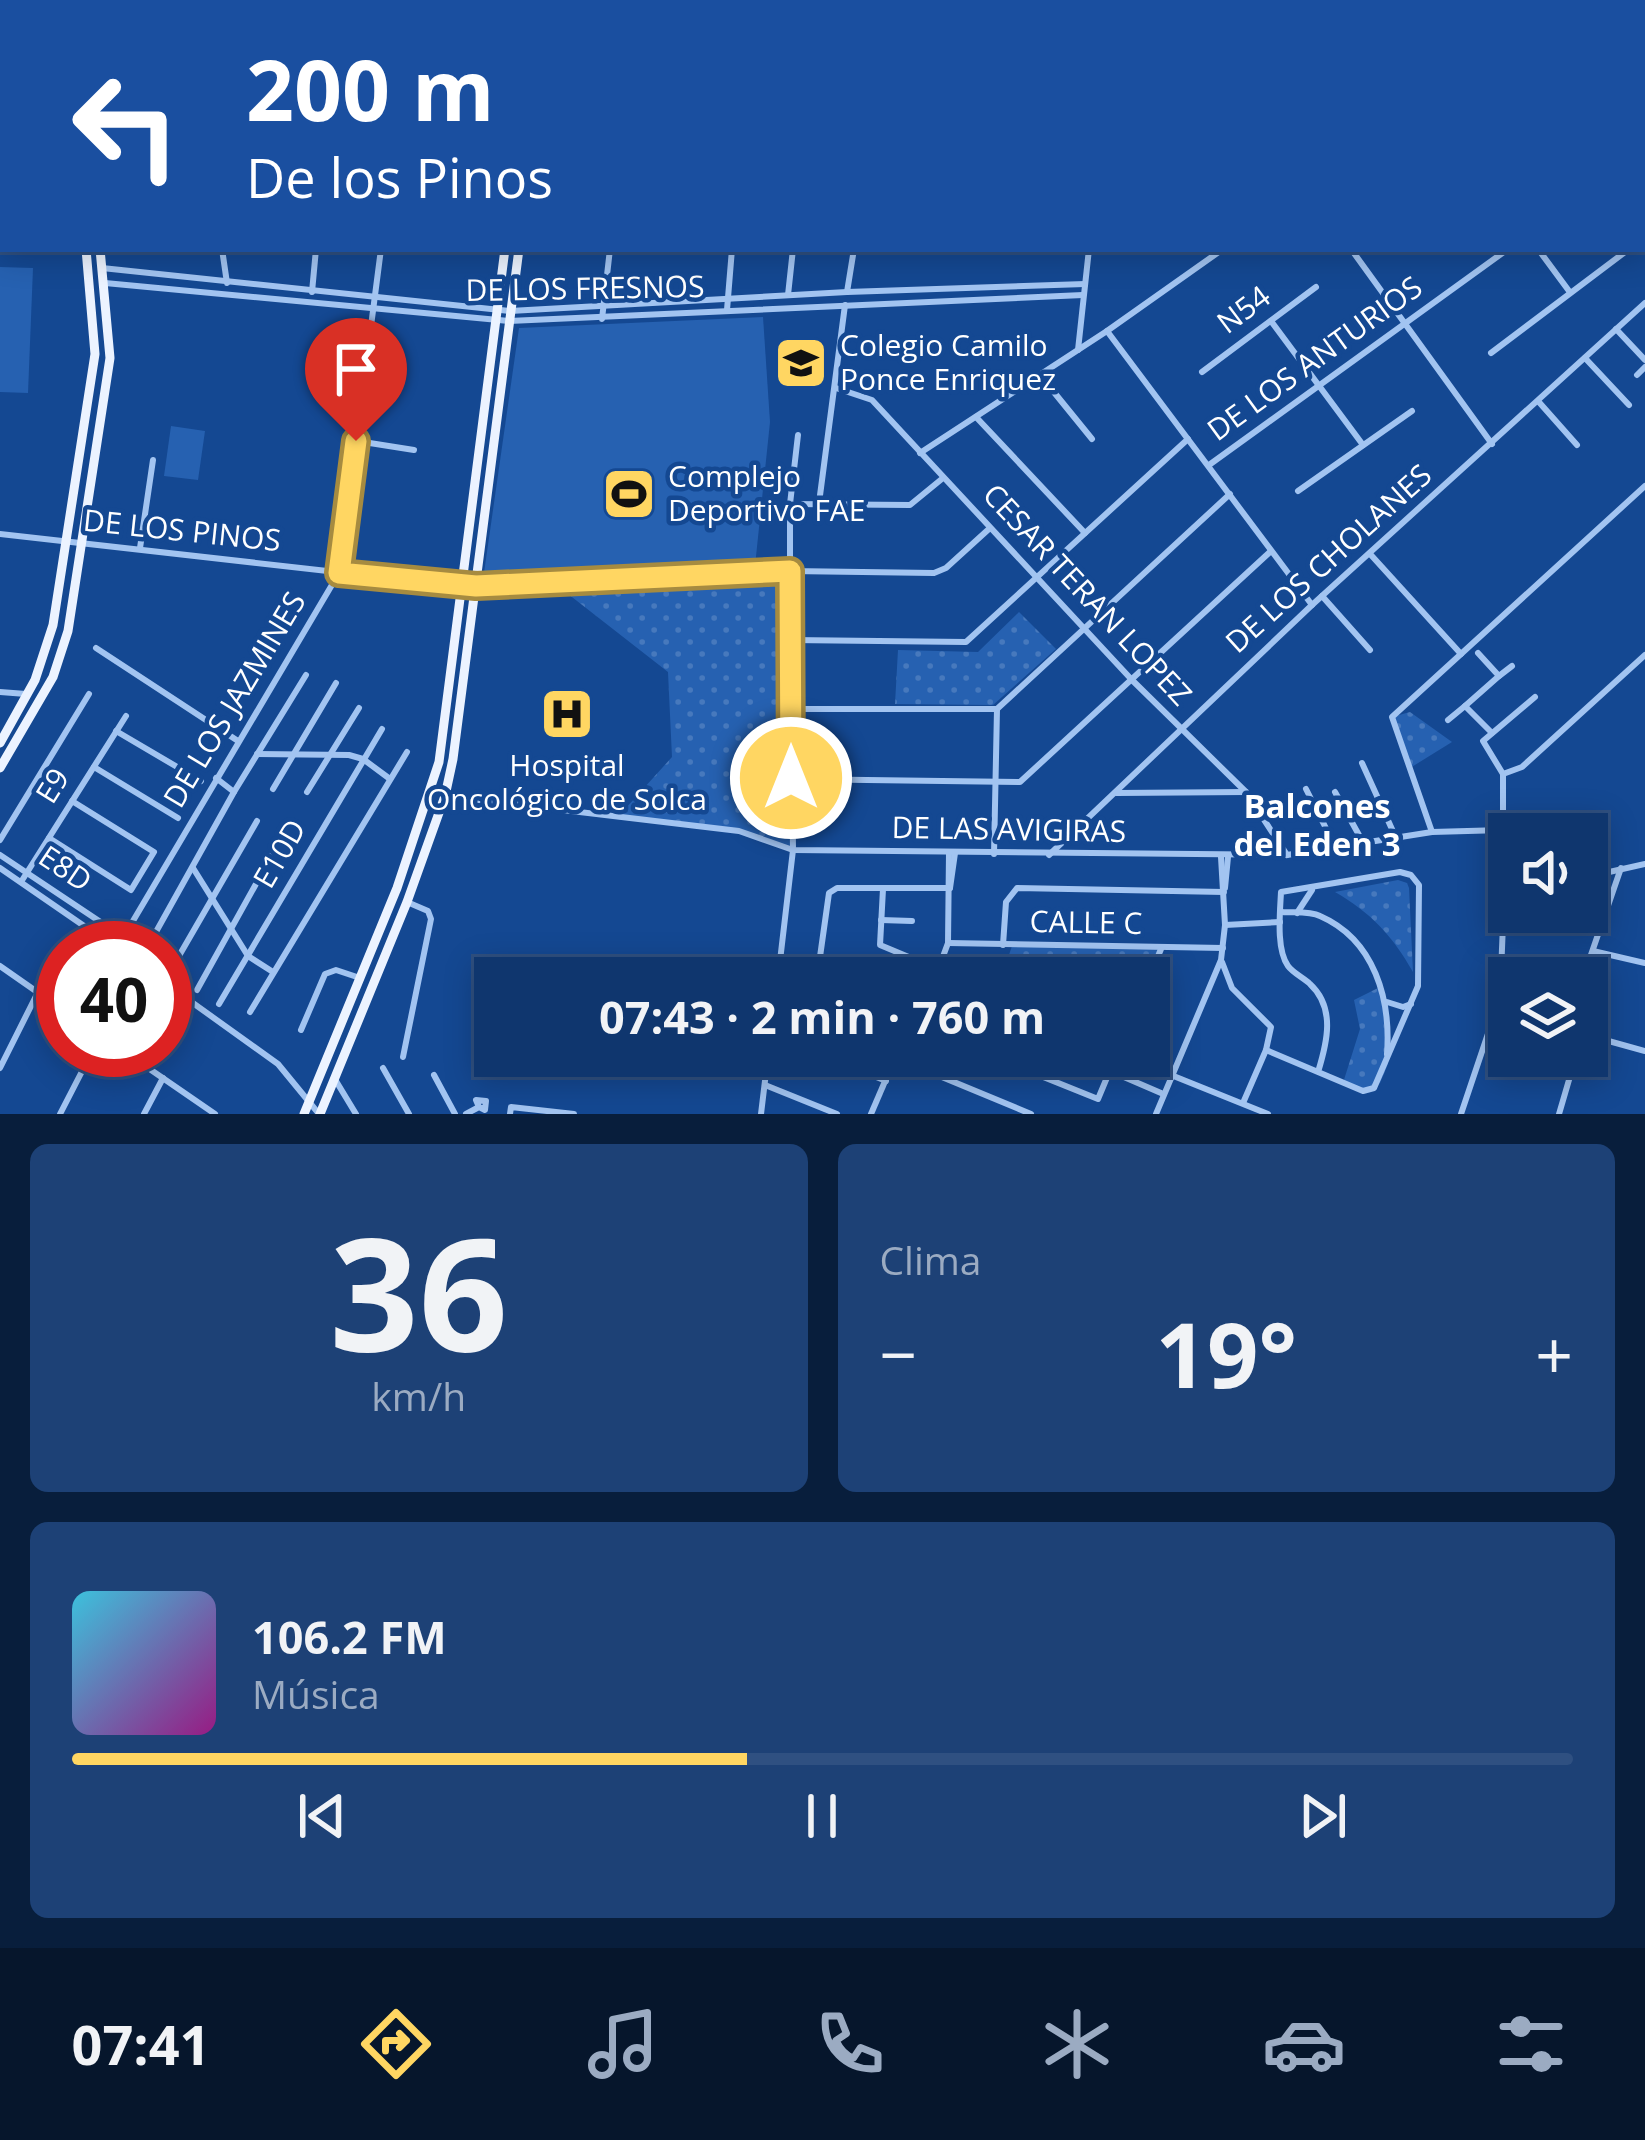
<!DOCTYPE html>
<html lang="es">
<head>
<meta charset="utf-8">
<style>
	:root { --surface:#0f366e; --page:#1d4176; --text:#f1f3f6; --muted:#9babc2; --line:#2f5081; --accent:#ffd662 }
	body { margin:0; font-family:"Open Sans",sans-serif; background:var(--page); color:var(--text); height:100vh; display:flex; flex-direction:column; font-size:45px; white-space:nowrap }
	* { box-sizing:border-box; margin:0 }
	p { font-size:39px; color:var(--muted) }
	.icon { flex:none; width:66px; height:66px; fill:none; stroke:currentColor; stroke-width:2; stroke-linecap:round; stroke-linejoin:round }
	.map { position:relative; height:1114px; overflow:hidden }
	.sheet { display:flex; flex-direction:column; gap:30px; padding:30px; background:#081e3c; flex:1 }
	.sheet>* { flex:none }
	.guide { position:absolute; left:0px; top:0px; width:1647px; height:252px; box-shadow:0 6px 30px #0003,0 0 0 3px var(--line); background:#1a4fa0; color:#fff; overflow:hidden }
	.buttons { position:absolute; left:1488px; top:813px; display:grid; gap:24px }
	.buttons a { display:grid; place-items:center; width:120px; height:120px; border-radius:0px; background:var(--surface); box-shadow:0 6px 30px #0003,0 0 0 3px var(--line); font-size:60px }
	.speed { position:absolute; left:36px; top:921px; display:flex; gap:24px; font-size:60px; font-weight:700; text-align:center }
	.speed>* { display:grid; place-content:center; width:156px; height:156px; border-radius:50%; background:var(--surface); box-shadow:0 6px 30px #0003,0 0 0 3px var(--line); line-height:1 }
	.speed .limit { border:18px solid #d22; background:#fff; color:#111 }
	.pin { position:absolute; display:grid; place-items:center; width:102px; height:102px; color:#fff; margin:-123px -51px; border-radius:50% 50% 50% 0; rotate:-45deg; box-shadow:0 0 12px #0007 }
	.pin .icon { rotate:45deg }
	.me { position:absolute; width:132px; margin:-66px; rotate:0deg; stroke-linejoin:round; filter:drop-shadow(0 0 9px #0008) }
	.turn { display:flex; align-items:center; gap:42px; height:252px; padding:0 48px; font-size:54px }
	.turn .icon { width:156px; height:156px; stroke-width:2.5 }
	.turn b { display:block; font-size:84px; line-height:102px }
	.big { font-size:90px; font-weight:700; line-height:1.1 }
	.sheet .widget { flex:1; display:flex; flex-direction:column; justify-content:center; gap:18px; min-width:0; padding:0 42px; border-radius:18px; background:var(--page) }
	.sheet .dial { align-items:center; gap:0 }
	.dial b { font-size:156px; line-height:1 }
	.song { display:flex; align-items:center; gap:36px }
	.cover { width:144px; height:144px; border-radius:18px; background:linear-gradient(135deg,hsl(190 70% 55%),hsl(310 70% 35%)) }
	.played { height:12px; border-radius:6px; background:linear-gradient(90deg,var(--accent) 45%,var(--line) 45%) }
	.keys { display:flex; justify-content:space-around; direction:ltr }
	.heat { display:flex; justify-content:space-between; align-items:center; font-size:66px; direction:ltr }
	.sheet .tiles { flex:1; display:grid; gap:30px; grid-template-columns:1fr 1fr }
	.widget:last-child { grid-column:span 2 }
	.trip { position:absolute; left:474px; top:957px; width:696px; height:120px; border-radius:0px; background:var(--surface); box-shadow:0 6px 30px #0003,0 0 0 3px var(--line); font-weight:700; line-height:120px; text-align:center }
	.dock { display:flex; height:192px; justify-content:space-around; align-items:center; background:#06162c; color:var(--muted) }
	.dock .icon { width:84px; height:84px }
	.dock .selected { color:var(--accent) }
	.dock b { font-size:54px; color:var(--text) }
	.map>svg:first-child { display:block }
	.park { fill:url(#park-dots) }
	.garden { fill:#2661b1 }
	.lines { fill:none; stroke-linecap:round; stroke-linejoin:round }
	.minor { stroke:#a2c4f1; stroke-width:6 }
	.tertiary { stroke:#a2c4f1; stroke-width:6 }
	.primary { stroke:#ecf3ff; stroke-width:9 }
	.route-casing { stroke:#a68b40; stroke-width:30 }
	.route { stroke:#ffd662; stroke-width:21 }
	.labels { text-anchor:middle; stroke-width:9; stroke-linejoin:round; paint-order:stroke }
	.street-label { font-size:30px; fill:#fff; stroke:#144892 }
	.poi-label { font-size:30px; fill:#fff; stroke:#144892; text-anchor:start }
	.neighbourhood-label { font-size:33px; font-weight:bold; fill:#fff; stroke:#144892 }
</style>
</head>
<body>
<div class="map">
<svg width="1645" height="1114" viewBox="0 0 1645 1114">
	<defs>
		<pattern id="park-dots" width="8" height="8" patternUnits="userSpaceOnUse" patternTransform="scale(3)"><rect width="8" height="8" fill="#2661b1"/><path d="M2 2h.1M6 6h.1" fill="none" stroke="#4779bd" stroke-width="1.8" stroke-linecap="round"/></pattern>
	</defs>
	<rect width="100%" height="100%" fill="#144892"/>
	<g class="park">
		<path d="M790,571L793,850L739,831L616,819L672,757L668,672L554,583Z"/>
		<path d="M1019,612L1056,649L993,705L895,704L898,650L978,652Z"/>
		<path d="M1410,712L1452,742L1410,768L1392,717Z"/>
		<path d="M1398,880L1407,883L1409,888L1413,972C1393,936 1370,912 1335,892Z"/>
		<path d="M1012,946L1161,949L1149,978H1001Z"/>
		<path d="M1382,986L1388,1064L1380,1083L1364,1091L1343,1083L1360,1029L1354,1000Z"/>
	</g>
	<g class="garden">
		<path d="M0,267L33,268L28,393L0,392Z"/>
		<path d="M763,317L770,422L755,566L483,580L519,328Z"/>
		<path d="M171,426L205,431L198,480L164,476Z"/>
	</g>
	<g class="lines">
		<g class="minor">
			<path d="M184,0V3"/>
			<path d="M288,0V3"/>
			<path d="M1329,0L1351,3"/>
			<path d="M468,3L469,0"/>
			<path d="M526,3V0"/>
			<path d="M644,3L645,0"/>
			<path d="M765,3V0"/>
			<path d="M825,3V0"/>
			<path d="M888,3V0"/>
			<path d="M943,3V0"/>
			<path d="M1122,3V0"/>
			<path d="M1260,3L1261,0"/>
			<path d="M1310,3V0"/>
			<path d="M1379,3L1380,0"/>
			<path d="M1582,3V0"/>
			<path d="M1612,3L1624,0"/>
			<path d="M1644,75L1645,77"/>
			<path d="M1644,197L1645,198"/>
			<path d="M222,249L227,283"/>
			<path d="M1351,249L1492,444"/>
			<path d="M1538,249L1569,291"/>
			<path d="M102,268L510,311L847,292L1085,284"/>
			<path d="M105,283L509,321L1083,295"/>
			<path d="M312,292L316,249"/>
			<path d="M847,292L854,249"/>
			<path d="M788,295L793,249"/>
			<path d="M727,310L732,249"/>
			<path d="M602,319L610,249"/>
			<path d="M1271,321L1363,445"/>
			<path d="M1616,329L1645,360"/>
			<path d="M1107,331L1312,605"/>
			<path d="M1078,350L1089,249"/>
			<path d="M1491,353L1629,249"/>
			<path d="M1585,358L1629,405"/>
			<path d="M1202,372L1316,287"/>
			<path d="M1040,375L1092,439"/>
			<path d="M1637,375L1645,367"/>
			<path d="M836,388L872,400L1132,680L1246,792L1287,855"/>
			<path d="M1538,401L1577,445"/>
			<path d="M976,417L1085,533"/>
			<path d="M798,435L790,504V571L934,573L946,568L990,528"/>
			<path d="M357,441L414,450"/>
			<path d="M920,453L1107,331L1223,249"/>
			<path d="M1209,465L1508,249"/>
			<path d="M1298,491L1412,411"/>
			<path d="M819,503L845,305"/>
			<path d="M790,504L910,505L943,478"/>
			<path d="M140,548L153,460"/>
			<path d="M1371,555L1461,654"/>
			<path d="M1322,596L1370,650"/>
			<path d="M791,640L966,642L1188,439"/>
			<path d="M96,648L238,741"/>
			<path d="M1478,653L1499,676L1465,706L1492,733"/>
			<path d="M1499,676L1512,666"/>
			<path d="M0,692L26,694"/>
			<path d="M791,709H997L1230,494"/>
			<path d="M1448,720L1465,706"/>
			<path d="M116,731L201,781"/>
			<path d="M257,754L349,755L363,759L390,779"/>
			<path d="M1362,763L1396,838"/>
			<path d="M94,767L178,818"/>
			<path d="M1503,774L1522,767L1645,655"/>
			<path d="M216,778L234,792"/>
			<path d="M791,779L1020,782L1271,551"/>
			<path d="M273,789L336,683"/>
			<path d="M1306,789L1336,848"/>
			<path d="M307,792L359,708"/>
			<path d="M1335,792L1364,844"/>
			<path d="M1116,793L1246,792"/>
			<path d="M1503,830V774L1483,741L1535,697"/>
			<path d="M1432,832L1392,717L1645,486"/>
			<path d="M49,838L131,890L154,852L72,801"/>
			<path d="M0,840L89,694"/>
			<path d="M994,854L997,709"/>
			<path d="M0,855L102,923"/>
			<path d="M1049,855L1312,605L1645,303"/>
			<path d="M193,868L248,956L273,972"/>
			<path d="M21,882L126,716"/>
			<path d="M950,888L955,853"/>
			<path d="M1225,888L1228,857"/>
			<path d="M883,889L880,945L959,978"/>
			<path d="M1282,912C1294,913 1310,911 1320,916C1375,940 1391,1000 1387,1054"/>
			<path d="M1297,913L1312,890"/>
			<path d="M881,920L912,921"/>
			<path d="M1225,925L1280,922"/>
			<path d="M948,943L1223,948"/>
			<path d="M1003,945L1006,902L1017,888L1224,892"/>
			<path d="M147,948L234,792L306,675"/>
			<path d="M1593,951L1645,963"/>
			<path d="M1222,962L1232,988L1271,1027L1266,1050L1243,1103"/>
			<path d="M0,966L63,1010"/>
			<path d="M172,968L257,821"/>
			<path d="M817,978L829,893L837,888H950"/>
			<path d="M935,978L948,943L949,853"/>
			<path d="M1149,978L1161,949"/>
			<path d="M1583,978L1621,868"/>
			<path d="M197,990L276,848"/>
			<path d="M1387,1002L1403,1007L1411,1004"/>
			<path d="M219,1004L382,729"/>
			<path d="M250,1012L407,752"/>
			<path d="M301,1030L325,974L336,970L360,978"/>
			<path d="M1587,1035L1645,1051"/>
			<path d="M122,1050L215,1114"/>
			<path d="M1266,1050L1363,1091L1374,1088L1418,986L1419,885L1411,875L1400,872L1281,892C1280,913 1276,949 1288,966C1293,973 1304,978 1310,984C1336,1008 1327,1043 1318,1072"/>
			<path d="M826,1056L886,1081"/>
			<path d="M891,1056L1031,1114"/>
			<path d="M991,1056L1098,1099L1116,1056"/>
			<path d="M403,1057L431,919L428,911L407,902"/>
			<path d="M768,1059L797,1068L803,1066L807,1056"/>
			<path d="M0,1068L38,992"/>
			<path d="M383,1068L409,1114"/>
			<path d="M1110,1071L1161,1093"/>
			<path d="M434,1075L455,1114"/>
			<path d="M1171,1075L1268,1114"/>
			<path d="M336,1081L356,1114"/>
			<path d="M765,1085L837,1114"/>
			<path d="M60,1114L93,1050"/>
			<path d="M144,1114L163,1078"/>
			<path d="M466,1114L479,1107L476,1100L486,1101L485,1110L479,1107"/>
			<path d="M510,1114L511,1107L574,1114"/>
			<path d="M871,1114L889,1072"/>
			<path d="M1156,1114L1221,960L1225,925L1221,857"/>
			<path d="M1461,1114L1500,998L1504,899"/>
			<path d="M1559,1114L1576,1056"/>
		</g>
		<g class="tertiary">
			<path d="M410,3V0"/>
			<path d="M0,534L461,586L790,571L793,850L778,978"/>
			<path d="M445,796L739,831L793,850L1287,855L1432,832L1503,830L1504,899L1509,897"/>
			<path d="M0,868L116,948"/>
			<path d="M1587,877L1645,864"/>
			<path d="M117,948L339,573L381,249"/>
			<path d="M165,983L278,1064L319,1114"/>
			<path d="M761,1114L768,1056"/>
		</g>
		<g class="primary">
			<path d="M56,0V3"/>
			<path d="M71,0L72,3"/>
			<path d="M559,3L560,0"/>
			<path d="M574,3L575,0"/>
			<path d="M0,743L35,680L53,625L95,354L86,249"/>
			<path d="M0,768L53,677L68,631L110,358L100,249"/>
			<path d="M304,1114L397,888L439,762L505,249"/>
			<path d="M320,1114L407,902L445,796L453,759L519,249"/>
		</g>
	</g>
	<g class="lines">
		<g class="route-casing">
			<path id="route" d="M356,441L339,573L476,586L790,571L791,778"/>
		</g>
		<use href="#route" class="route"/>
	</g>
	<defs>
		<g id="university-square" transform="scale(2.7)"><rect x="-9" y="-9" width="18" height="18" rx="4" fill="#ffd662" stroke="#144892"/><path d="M0-5L7-2L0 1L-7-2ZM-4 1L0 2.5L4 1V4Q0 6-4 4Z" fill="#111"/></g>
		<g id="stadium-square" transform="scale(2.7)"><rect x="-9" y="-9" width="18" height="18" rx="4" fill="#ffd662" stroke="#144892"/><path d="M0-5a6.5 5 0 1 0 0 10a6.5 5 0 1 0 0-10ZM-3.5-1.8h7v3.6h-7Z" fill="#111"/></g>
		<g id="hospital-square" transform="scale(2.7)"><rect x="-9" y="-9" width="18" height="18" rx="4" fill="#ffd662" stroke="#144892"/><path d="M-5-5h3v3.5h4V-5h3V5h-3V1.5h-4V5h-3Z" fill="#111"/></g>
	</defs>
	<g fill-rule="evenodd">
		<use href="#university-square" x="801" y="363"/>
		<use href="#stadium-square" x="629" y="494"/>
		<use href="#hospital-square" x="567" y="714"/>
	</g>
	<g class="labels">
		<g class="street-label">
			<text transform="translate(585 289) rotate(-1)" y="10">DE LOS FRESNOS</text>
			<text transform="translate(1244 310) rotate(-37)" y="10">N54</text>
			<text transform="translate(1315 359) rotate(-36)" y="10">DE LOS ANTURIOS</text>
			<text transform="translate(182 531) rotate(6)" y="10">DE LOS PINOS</text>
			<text transform="translate(1329 559) rotate(-42)" y="10">DE LOS CHOLANES</text>
			<text transform="translate(1087 595) rotate(47)" y="10">CESAR TERAN LOPEZ</text>
			<text transform="translate(235 700) rotate(-59)" y="10">DE LOS JAZMINES</text>
			<text transform="translate(53 786) rotate(-58)" y="10">E9</text>
			<text transform="translate(1009 830) rotate(1)" y="10">DE LAS AVIGIRAS</text>
			<text transform="translate(280 854) rotate(-60)" y="10">E10D</text>
			<text transform="translate(65 869) rotate(34)" y="10">E8D</text>
			<text transform="translate(1086 923) rotate(1)" y="10">CALLE C</text>
		</g>
		<g class="poi-label">
			<text x="840" y="356">Colegio Camilo<tspan x="840" dy="34">Ponce Enriquez</tspan></text>
			<text x="668" y="487">Complejo<tspan x="668" dy="34">Deportivo FAE</tspan></text>
			<text x="567" y="776" text-anchor="middle">Hospital<tspan x="567" dy="34">Oncológico de Solca</tspan></text>
		</g>
		<g class="neighbourhood-label">
			<text x="1317" y="818">Balcones<tspan x="1317" dy="38">del Eden 3</tspan></text>
		</g>
	</g>
</svg>
<div class="buttons">
<a><svg class="icon" aria-label="sound" viewBox="0 0 24 24"><path d="M4 9h4l5-4v14l-5-4H4zM17 9q2 3 0 6"/></svg></a>
<a><svg class="icon" aria-label="layers" viewBox="0 0 24 24"><path d="M12 4l9 5-9 5-9-5zM3 14l9 5 9-5"/></svg></a>
</div>
<div class="speed"><div class="limit">40</div></div>
<div class="pin" style="left:356px;top:441px;background:#d93025"><svg class="icon" aria-label="arrive" viewBox="0 0 24 24"><path d="M6 21V4h12l-3 4 3 4H6"/></svg></div>
<svg class="me" style="left:791px;top:778px" viewBox="-20 -20 40 40"><circle r="17" fill="#ffd662" stroke="#fff" stroke-width="3"/><path d="M0-11L8 9 0 5-8 9z" fill="#fff"/></svg>
<div class="trip">07:43 · 2 min · 760 m</div>
<div class="guide">
<div class="turn"><svg class="icon" aria-label="left" viewBox="0 0 24 24"><path d="M17 20v-9H6M10 6l-5 5 5 5"/></svg><div><b>200 m</b>De los Pinos</div></div>
</div>
</div>
<section class="sheet">
<div class="tiles">
<div class="widget dial"><b>36</b><p>km/h</p></div>
<div class="widget"><p>Clima</p>
<div class="heat"><a>−</a><b class="big">19°</b><a>+</a></div>
</div>
<div class="widget">
<div class="song"><i class="cover"></i><div><b>106.2 FM</b><p>Música</p></div></div>
<div class="played"></div>
<div class="keys"><svg class="icon" aria-label="previous" viewBox="0 0 24 24"><path d="M18 5L8 12l10 7zM5 5v14"/></svg><svg class="icon" aria-label="pause" viewBox="0 0 24 24"><path d="M8 5v14M16 5v14"/></svg><svg class="icon" aria-label="next" viewBox="0 0 24 24"><path d="M6 5l10 7-10 7zM19 5v14"/></svg></div>
</div>
</div>
</section>
<nav class="dock">
<b>07:41</b>
<svg class="icon selected" aria-label="directions" viewBox="0 0 24 24"><path d="M12 3l9 9-9 9-9-9zM9 14v-3h6M13 9l2 2-2 2"/></svg>
<svg class="icon" aria-label="music" viewBox="0 0 24 24"><path d="M9 18V5l10-2v13"/><circle cx="6" cy="18" r="3"/><circle cx="16" cy="16" r="3"/></svg>
<svg class="icon" aria-label="phone" viewBox="0 0 24 24"><path d="M5 4h4l2 5-3 2q2 4 5 5l2-3 5 2v4C11 20 4 13 5 4z"/></svg>
<svg class="icon" aria-label="climate" viewBox="0 0 24 24"><path d="M12 3v18M4 7l16 10M4 17L20 7"/></svg>
<svg class="icon" aria-label="car" viewBox="0 0 24 24"><path d="M5 17H2v-5l4-1 3-4h7l3 4 3 1v5h-3M9 17h6M6 11h13"/><circle cx="7" cy="17" r="2"/><circle cx="17" cy="17" r="2"/></svg>
<svg class="icon" aria-label="filters" viewBox="0 0 24 24"><path d="M4 7h16M4 17h16"/><circle cx="9" cy="7" r="2"/><circle cx="15" cy="17" r="2"/></svg>
</nav>
</body>
</html>
